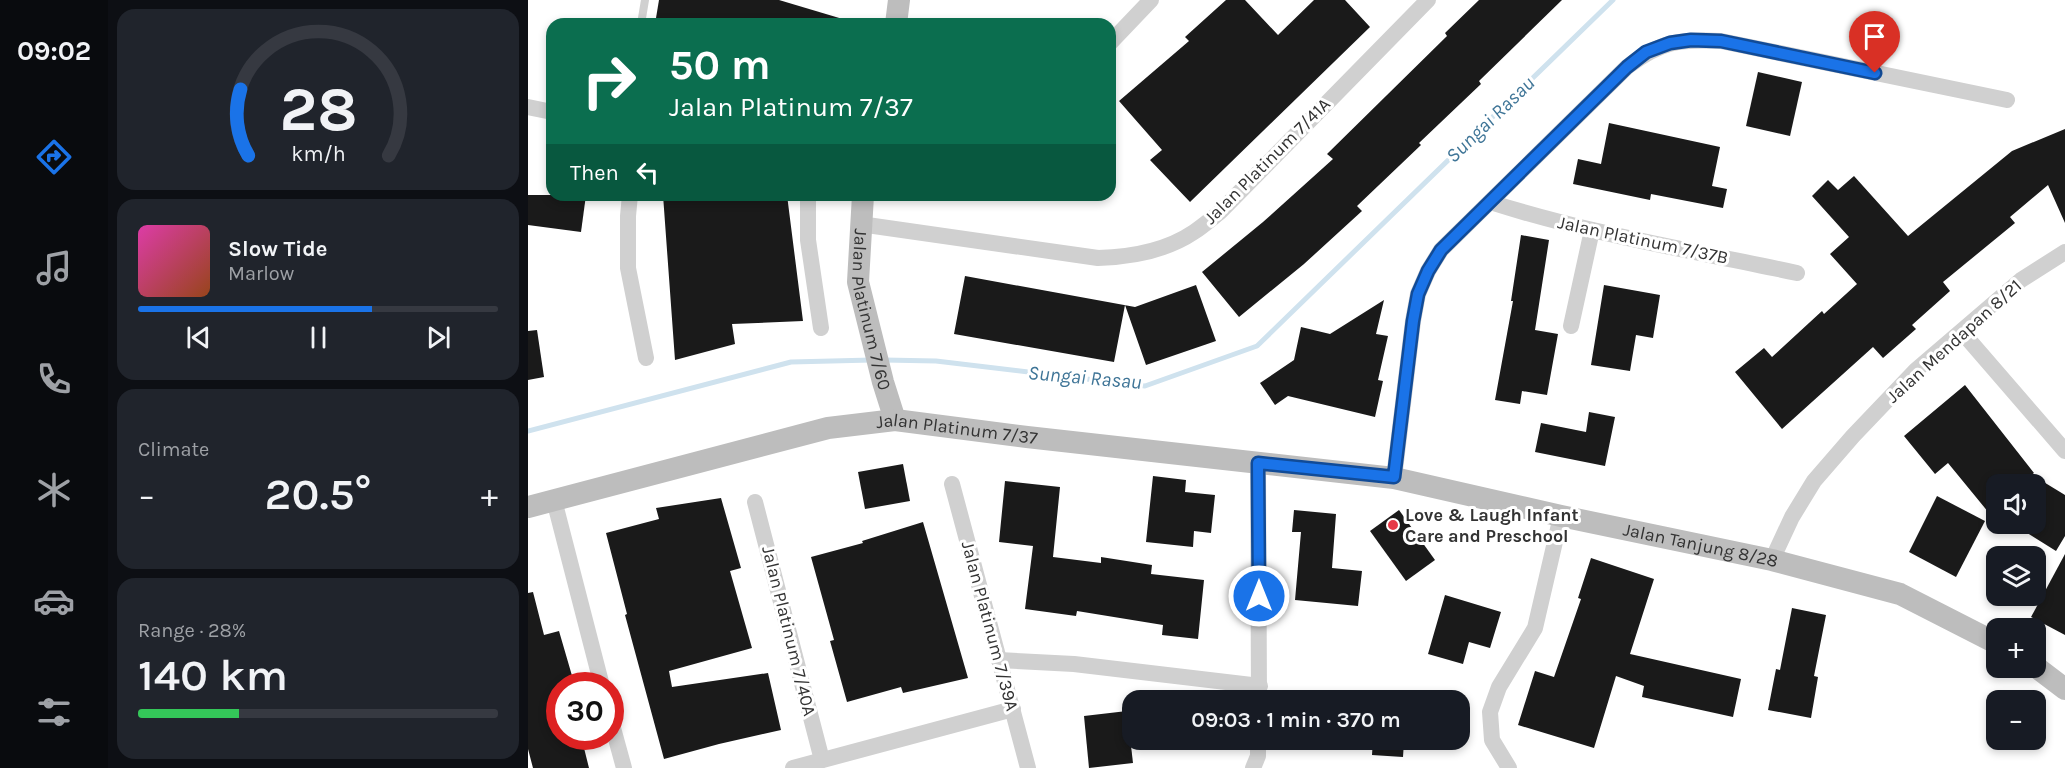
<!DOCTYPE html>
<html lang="en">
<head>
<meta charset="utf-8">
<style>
	:root { --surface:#171b24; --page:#20242c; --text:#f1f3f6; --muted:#9ea1a6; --line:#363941; --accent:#1a73e8 }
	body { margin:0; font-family:Karla,sans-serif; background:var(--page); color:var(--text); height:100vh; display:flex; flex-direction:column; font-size:22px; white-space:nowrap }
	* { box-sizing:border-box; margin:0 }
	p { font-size:20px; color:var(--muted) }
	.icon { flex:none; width:33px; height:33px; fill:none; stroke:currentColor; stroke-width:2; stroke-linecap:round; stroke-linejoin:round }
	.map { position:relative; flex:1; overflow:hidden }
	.drawer { display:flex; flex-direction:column; gap:9px; padding:9px; background:#0d0f14; width:420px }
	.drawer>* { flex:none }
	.guide { position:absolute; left:18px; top:18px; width:570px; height:183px; border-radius:18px; box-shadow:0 3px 9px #0003; background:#0b6e4f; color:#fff; overflow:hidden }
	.buttons { position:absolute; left:1458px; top:474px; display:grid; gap:12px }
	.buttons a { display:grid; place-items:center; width:60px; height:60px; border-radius:12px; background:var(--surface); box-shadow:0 3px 9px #0003; font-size:30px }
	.speed { position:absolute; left:18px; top:672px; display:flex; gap:12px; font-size:30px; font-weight:700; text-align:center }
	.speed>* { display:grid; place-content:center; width:78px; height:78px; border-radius:50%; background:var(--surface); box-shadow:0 3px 9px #0003; line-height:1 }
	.speed .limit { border:9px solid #d22; background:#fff; color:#111 }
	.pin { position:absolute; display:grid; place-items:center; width:51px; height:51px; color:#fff; margin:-62px -26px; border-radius:50% 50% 50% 0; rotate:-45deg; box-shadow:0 0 6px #0007 }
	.pin .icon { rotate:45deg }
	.me { position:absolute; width:66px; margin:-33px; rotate:0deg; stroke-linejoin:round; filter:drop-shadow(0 0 4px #0008) }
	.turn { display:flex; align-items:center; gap:21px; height:126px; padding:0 24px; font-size:27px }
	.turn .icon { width:78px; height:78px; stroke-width:2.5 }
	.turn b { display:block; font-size:42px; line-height:51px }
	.then { display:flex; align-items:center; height:57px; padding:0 24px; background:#0003; gap:12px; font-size:22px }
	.big { font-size:45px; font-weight:600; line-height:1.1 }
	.drawer .tile { flex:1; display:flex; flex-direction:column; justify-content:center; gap:9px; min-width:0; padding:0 21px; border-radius:18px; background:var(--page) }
	.drawer .dial { align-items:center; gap:0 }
	.dial svg { height:156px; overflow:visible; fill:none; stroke:var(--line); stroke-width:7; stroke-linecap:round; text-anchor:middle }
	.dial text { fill:var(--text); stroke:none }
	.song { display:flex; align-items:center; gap:18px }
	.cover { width:72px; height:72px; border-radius:9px; background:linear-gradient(135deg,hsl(320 70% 55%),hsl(20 70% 35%)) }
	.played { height:6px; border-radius:3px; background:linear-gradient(90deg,var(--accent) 65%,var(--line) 65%) }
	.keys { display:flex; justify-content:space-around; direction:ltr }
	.heat { display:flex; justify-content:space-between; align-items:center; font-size:33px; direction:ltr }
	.charge { height:9px; border-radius:4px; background:linear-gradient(90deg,#34c759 28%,var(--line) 0) }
	.trip { position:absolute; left:594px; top:690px; width:348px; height:60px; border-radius:18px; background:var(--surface); box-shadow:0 3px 9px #0003; font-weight:600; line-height:60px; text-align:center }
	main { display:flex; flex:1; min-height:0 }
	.tab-bar { display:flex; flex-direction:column; width:108px; justify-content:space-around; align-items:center; background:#090b0e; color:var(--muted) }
	.tab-bar .icon { width:42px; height:42px }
	.tab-bar .active { color:var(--accent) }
	.tab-bar b { font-size:27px; color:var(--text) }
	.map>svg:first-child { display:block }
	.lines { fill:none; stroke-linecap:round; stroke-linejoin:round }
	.stream { stroke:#cfe2ee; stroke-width:5 }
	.building { fill:#1a1a1a }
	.lane { stroke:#d0d0d0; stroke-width:8 }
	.street { stroke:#d0d0d0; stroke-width:16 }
	.secondary { stroke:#bdbdbd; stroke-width:22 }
	.route-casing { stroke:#114b97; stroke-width:15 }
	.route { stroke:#1a73e8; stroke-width:10 }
	.poi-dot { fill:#e63946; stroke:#fff; stroke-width:2 }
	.labels { text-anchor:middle; stroke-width:6; stroke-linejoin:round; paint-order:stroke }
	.street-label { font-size:18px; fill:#333; stroke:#fff }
	.poi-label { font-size:18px; font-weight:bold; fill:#333; stroke:#fff; text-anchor:start }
	.water-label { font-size:20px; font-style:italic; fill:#3f7597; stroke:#fff }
</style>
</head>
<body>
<main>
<nav class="tab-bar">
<b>09:02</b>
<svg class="icon active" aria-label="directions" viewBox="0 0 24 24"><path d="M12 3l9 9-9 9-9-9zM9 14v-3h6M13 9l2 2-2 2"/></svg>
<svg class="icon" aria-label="music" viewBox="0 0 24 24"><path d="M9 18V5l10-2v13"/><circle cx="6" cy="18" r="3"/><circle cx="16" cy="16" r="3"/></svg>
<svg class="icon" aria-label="phone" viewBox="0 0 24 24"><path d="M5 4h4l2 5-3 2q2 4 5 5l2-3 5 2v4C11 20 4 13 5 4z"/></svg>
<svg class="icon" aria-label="climate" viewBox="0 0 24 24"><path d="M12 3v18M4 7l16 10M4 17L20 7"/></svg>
<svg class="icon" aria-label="car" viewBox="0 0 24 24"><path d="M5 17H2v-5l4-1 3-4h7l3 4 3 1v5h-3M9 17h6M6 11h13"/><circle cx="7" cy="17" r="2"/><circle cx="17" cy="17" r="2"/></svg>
<svg class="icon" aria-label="filters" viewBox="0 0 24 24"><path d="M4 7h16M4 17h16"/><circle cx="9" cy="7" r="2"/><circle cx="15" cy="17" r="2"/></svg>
</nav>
<section class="drawer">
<div class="tile dial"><svg viewBox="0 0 100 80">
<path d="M14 69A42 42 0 1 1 86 69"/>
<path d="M14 69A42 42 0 0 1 10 35" stroke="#1a73e8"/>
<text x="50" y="56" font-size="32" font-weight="700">28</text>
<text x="50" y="72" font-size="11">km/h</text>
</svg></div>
<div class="tile">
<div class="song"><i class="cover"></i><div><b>Slow Tide</b><p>Marlow</p></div></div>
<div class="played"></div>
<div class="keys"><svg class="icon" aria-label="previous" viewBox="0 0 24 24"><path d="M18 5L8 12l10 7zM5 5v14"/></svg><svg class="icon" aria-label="pause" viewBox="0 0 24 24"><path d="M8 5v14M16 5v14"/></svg><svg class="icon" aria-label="next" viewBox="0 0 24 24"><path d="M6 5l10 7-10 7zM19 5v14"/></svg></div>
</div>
<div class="tile"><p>Climate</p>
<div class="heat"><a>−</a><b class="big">20.5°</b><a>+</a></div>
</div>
<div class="tile"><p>Range · 28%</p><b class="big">140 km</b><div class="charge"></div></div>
</section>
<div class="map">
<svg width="1537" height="768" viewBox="0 0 1537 768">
	<rect width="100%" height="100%" fill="#fff"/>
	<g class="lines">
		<g class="stream">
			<path d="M356,360L408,361L617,386L729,346L1085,0"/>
			<path d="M0,431L263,362L344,360"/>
		</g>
	</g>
	<g class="building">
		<path d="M131,0H251L318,20V24H127Z"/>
		<path d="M698,0H717L750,35L786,0H817L842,27L662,202L622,160L634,150L591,101L661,41L657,37Z"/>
		<path d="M951,0H1034L951,81L953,84L891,143L893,145L829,206L834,211L776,264L711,317L674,272L735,222L805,159L799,154L919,36L917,33Z"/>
		<path d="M1230,72L1274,82L1262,136L1218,126Z"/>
		<path d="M1081,123L1192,147L1184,186L1199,189L1195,208L1123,194L1122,200L1045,184L1050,159L1073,164Z"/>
		<path d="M1537,129V223L1520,185L1482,217L1487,223L1415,282L1422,291L1384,325L1388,329L1355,358L1345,347L1254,429L1207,372L1236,348L1244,357L1294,311L1296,314L1329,284L1302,254L1321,237L1284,196L1300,180L1310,190L1326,176L1380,236L1484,151Z"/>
		<path d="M0,195H58L53,232L0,225Z"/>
		<path d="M135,195H259L275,321L204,324L207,344L147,360Z"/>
		<path d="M993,235L1021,240L1007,330L1030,334L1019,395L994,391L992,404L967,400L985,301H983Z"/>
		<path d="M437,276L607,307L668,285L688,341L618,365L597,305L586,362L426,334Z"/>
		<path d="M1076,285L1132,295L1125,338L1108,335L1102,371L1063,365Z"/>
		<path d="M856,300L848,334L860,336L850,380L855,381L847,417L760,396L747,405L732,383L766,360L773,327L802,334Z"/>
		<path d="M9,330L16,377L0,380V331Z"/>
		<path d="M1437,385L1506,473L1492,484H1468V513L1463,509L1461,513L1420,463L1407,474L1376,436Z"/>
		<path d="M1061,412L1087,417L1077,466L1007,452L1013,423L1058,432Z"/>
		<path d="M375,464L382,501L337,509L330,472Z"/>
		<path d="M625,476L658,480L657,492L687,495L683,533L666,531L665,547L618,542Z"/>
		<path d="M477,481L532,487L525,557L573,563V557L624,565L623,574L676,580L670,639L634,635L635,625L549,611L548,616L497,609L505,546L471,542Z"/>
		<path d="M1514,481L1537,495V536L1528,551L1485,524H1508V492Z"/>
		<path d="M1409,496L1457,521L1428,577L1381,552Z"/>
		<path d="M193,498L213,568L202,571L224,648L141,671L144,687L240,673L253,730L191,744L136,759L97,615L99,614L78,533L131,519L128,508Z"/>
		<path d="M766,510L808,514L804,568L834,571L830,606L767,600L773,532H764Z"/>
		<path d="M871,510L907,560L878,581L842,531Z"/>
		<path d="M395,522L440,678L375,693L373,687L319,702L302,641L306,640L283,557L335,543L334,541Z"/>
		<path d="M1537,554V635L1503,617Z"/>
		<path d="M1063,558L1126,579L1102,654L1213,679L1205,717L1114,697L1116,686L1088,676L1066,748L990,725L1007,671L1026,677L1053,599L1050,598Z"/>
		<path d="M5,592L16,635L31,631L47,686H32V736H53L61,768H5L0,749V593Z"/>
		<path d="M917,595L973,612L962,648L941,642L935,664L900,654Z"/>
		<path d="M1264,608L1298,615L1286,676L1290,677L1283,718L1240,710L1248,669L1252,670Z"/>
		<path d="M599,711L605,763L561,768L556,716Z"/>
		<path d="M845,740H876L875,757L844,755Z"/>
	</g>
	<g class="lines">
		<path class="lane" d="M113,24L117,0"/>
		<g class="street">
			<path d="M582,43L623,0"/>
			<path d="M0,107L24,112"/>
			<path d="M102,195L100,216V268L118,358"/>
			<path d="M280,195V240L293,328"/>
			<path d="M962,202C1062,234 1167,251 1269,273"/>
			<path d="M332,224L570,258C602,257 638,251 666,232C675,226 683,219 692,212L900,0"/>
			<path d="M1043,326L1064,230"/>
			<path d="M1434,332L1537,451"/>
			<path d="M730,463L731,700"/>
			<path d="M866,478L885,321L890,294L900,271L913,250L1099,67C1133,41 1151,39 1193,41L1479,100"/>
			<path d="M424,484L500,768"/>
			<path d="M26,500L74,686"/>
			<path d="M227,502L294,760"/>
			<path d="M1244,560L1264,517L1286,481L1325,436L1388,370L1493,280L1537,252"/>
			<path d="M471,660L546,664L732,686"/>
			<path d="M82,717L96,768"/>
			<path d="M265,768L485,709"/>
			<path d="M725,768L730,756V740"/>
			<path d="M981,768L964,740L962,712L971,687L1007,628L1033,516"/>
		</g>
		<g class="secondary">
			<path d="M368,24L371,0"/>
			<path id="s1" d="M335,195L330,282L355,382L367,420"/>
			<path id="s2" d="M0,507L300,428L367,420L499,437L866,478L1033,516L1244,560L1372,594L1468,643"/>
			<path d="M1508,667L1537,689"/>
		</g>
	</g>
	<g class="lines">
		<g class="route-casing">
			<path id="route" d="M731,596L730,463L866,477L885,321L890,294L900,271L913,250L1099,67L1118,52L1142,43L1163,40L1193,41L1347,73"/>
		</g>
		<use href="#route" class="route"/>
	</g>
	<circle class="poi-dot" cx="865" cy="525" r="6"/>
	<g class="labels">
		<g class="street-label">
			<text transform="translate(739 161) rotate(-45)" y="6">Jalan Platinum 7/41A</text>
			<text transform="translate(1115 240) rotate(12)" y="6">Jalan Platinum 7/37B</text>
			<text dy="6" stroke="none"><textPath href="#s1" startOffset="116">Jalan Platinum 7/60</textPath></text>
			<text transform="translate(1426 341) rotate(-42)" y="6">Jalan Mendapan 8/21</text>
			<text dy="6" stroke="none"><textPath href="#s2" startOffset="440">Jalan Platinum 7/37</textPath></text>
			<text dy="6" stroke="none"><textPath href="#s2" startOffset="1194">Jalan Tanjung 8/28</textPath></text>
			<text transform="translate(462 626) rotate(75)" y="6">Jalan Platinum 7/39A</text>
			<text transform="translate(261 631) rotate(76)" y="6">Jalan Platinum 7/40A</text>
		</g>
		<g class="poi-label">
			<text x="877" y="521">Love &amp; Laugh Infant<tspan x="877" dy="21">Care and Preschool</tspan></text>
		</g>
		<g class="water-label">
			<text transform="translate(962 119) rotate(-44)" y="7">Sungai Rasau</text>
			<text transform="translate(557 377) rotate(5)" y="7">Sungai Rasau</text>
		</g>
	</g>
</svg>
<div class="buttons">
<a><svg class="icon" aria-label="sound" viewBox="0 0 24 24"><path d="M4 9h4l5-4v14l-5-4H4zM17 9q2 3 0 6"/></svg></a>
<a><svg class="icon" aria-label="layers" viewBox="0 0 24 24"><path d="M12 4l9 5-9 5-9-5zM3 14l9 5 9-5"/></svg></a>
<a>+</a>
<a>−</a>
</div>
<div class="speed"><div class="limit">30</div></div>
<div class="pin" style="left:1347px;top:73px;background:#d93025"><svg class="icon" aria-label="arrive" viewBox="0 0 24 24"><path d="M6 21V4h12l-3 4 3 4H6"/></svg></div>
<svg class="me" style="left:731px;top:596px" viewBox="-20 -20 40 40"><circle r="17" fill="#1a73e8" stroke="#fff" stroke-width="3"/><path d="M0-11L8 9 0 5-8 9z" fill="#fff"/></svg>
<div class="trip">09:03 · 1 min · 370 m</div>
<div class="guide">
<div class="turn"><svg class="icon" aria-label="right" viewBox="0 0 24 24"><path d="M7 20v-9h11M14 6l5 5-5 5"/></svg><div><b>50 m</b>Jalan Platinum 7/37</div></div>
<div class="then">Then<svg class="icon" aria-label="left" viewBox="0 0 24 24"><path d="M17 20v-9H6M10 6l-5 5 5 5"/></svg></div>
</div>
</div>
</main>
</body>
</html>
